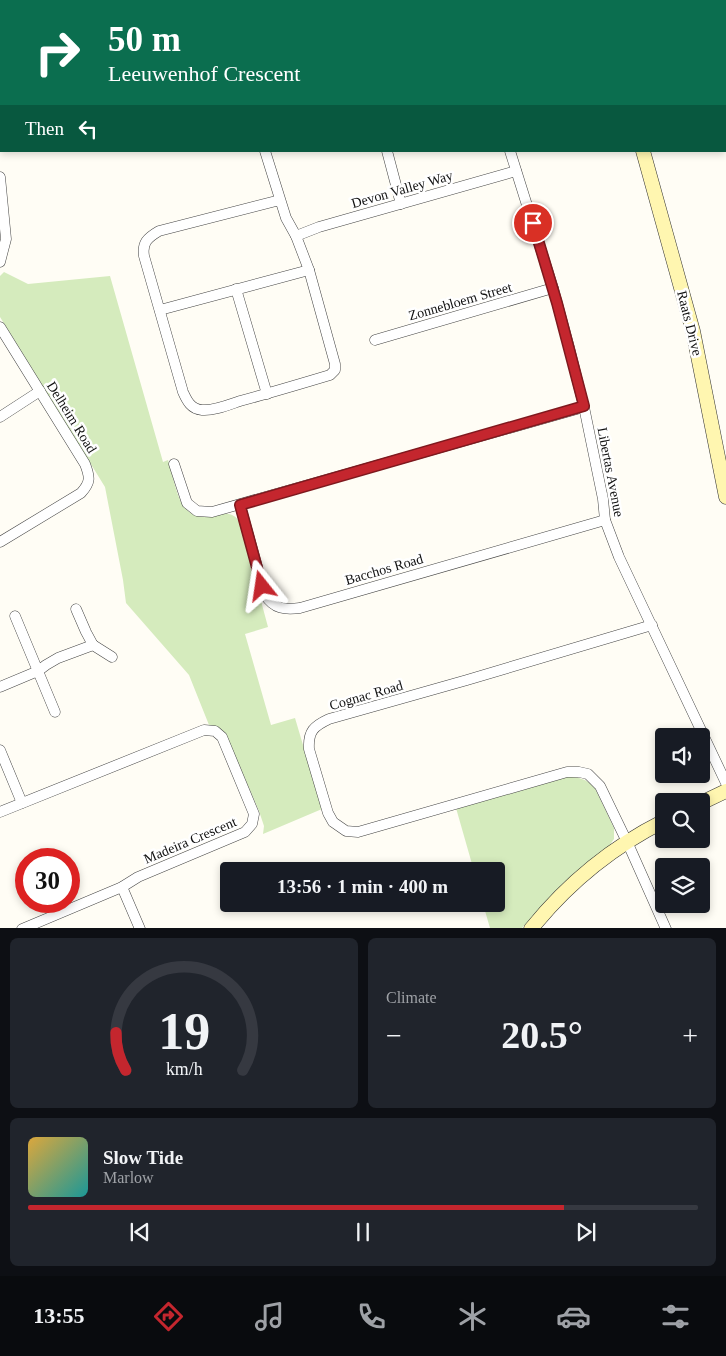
<!DOCTYPE html>
<html lang="en">
<head>
<meta charset="utf-8">
<style>
	:root { --surface:#171b24; --page:#20242c; --text:#f1f3f6; --muted:#9ea1a6; --line:#363941; --accent:#c4262e }
	body { margin:0; font-family:Georgia,serif; background:var(--page); color:var(--text); height:100vh; display:flex; flex-direction:column; font-size:19px; white-space:nowrap }
	* { box-sizing:border-box; margin:0 }
	p { font-size:16px; color:var(--muted) }
	.icon { flex:none; width:28px; height:28px; fill:none; stroke:currentColor; stroke-width:2; stroke-linecap:round; stroke-linejoin:round }
	.map { position:relative; height:928px; overflow:hidden }
	.details { display:flex; flex-direction:column; gap:10px; padding:10px; background:#0d0f14; flex:1 }
	.details>* { flex:none }
	.guide { position:absolute; left:0px; top:0px; width:726px; height:152px; box-shadow:0 2px 8px #0003; background:#0b6e4f; color:#fff; overflow:hidden }
	.fabs { position:absolute; left:655px; top:728px; display:grid; gap:10px }
	.fabs a { display:grid; place-items:center; width:55px; height:55px; border-radius:5px; background:var(--surface); box-shadow:0 2px 8px #0003; font-size:25px }
	.speed { position:absolute; left:15px; top:848px; display:flex; gap:10px; font-size:25px; font-weight:700; text-align:center }
	.speed>* { display:grid; place-content:center; width:65px; height:65px; border-radius:50%; background:var(--surface); box-shadow:0 2px 8px #0003; line-height:1 }
	.speed .limit { border:8px solid #d22; background:#fff; color:#111 }
	.pin { position:absolute; display:grid; place-items:center; width:42px; height:42px; color:#fff; margin:-21px; border:2px solid #fff; border-radius:50%; box-shadow:0 1px 5px #0007 }
	.me { position:absolute; width:55px; margin:-28px; rotate:345deg; stroke-linejoin:round; filter:drop-shadow(0 0 4px #0008) }
	.turn { display:flex; align-items:center; gap:18px; height:105px; padding:0 25px; font-size:22px }
	.turn .icon { width:65px; height:65px; stroke-width:2.5 }
	.turn b { display:block; font-size:35px; line-height:42px }
	.then { display:flex; align-items:center; height:48px; padding:0 25px; background:#0003; gap:10px; font-size:19px }
	.big { font-size:38px; font-weight:800; line-height:1.1 }
	.details .card { flex:1; display:flex; flex-direction:column; justify-content:center; gap:8px; min-width:0; padding:0 18px; border-radius:8px; background:var(--page) }
	.details .dial { align-items:center; gap:0 }
	.dial svg { height:130px; overflow:visible; fill:none; stroke:var(--line); stroke-width:7; stroke-linecap:round; text-anchor:middle }
	.dial text { fill:var(--text); stroke:none }
	.song { display:flex; align-items:center; gap:15px }
	.cover { width:60px; height:60px; border-radius:8px; background:linear-gradient(135deg,hsl(40 70% 55%),hsl(180 70% 35%)) }
	.played { height:5px; border-radius:2px; background:linear-gradient(90deg,var(--accent) 80%,var(--line) 80%) }
	.keys { display:flex; justify-content:space-around; direction:ltr }
	.heat { display:flex; justify-content:space-between; align-items:center; font-size:28px; direction:ltr }
	.details .tiles { flex:1; display:grid; gap:10px; grid-template-columns:1fr 1fr }
	.card:last-child { grid-column:span 2 }
	.trip { position:absolute; left:220px; top:862px; width:285px; height:50px; border-radius:5px; background:var(--surface); box-shadow:0 2px 8px #0003; font-weight:800; line-height:50px; text-align:center }
	.dock { display:flex; height:80px; justify-content:space-around; align-items:center; background:#090b0e; color:var(--muted) }
	.dock .icon { width:35px; height:35px }
	.dock .current { color:var(--accent) }
	.dock b { font-size:22px; color:var(--text) }
	.map>svg:first-child { display:block }
	.green { fill:#d5ebbd }
	.lines { fill:none; stroke-linecap:round; stroke-linejoin:round }
	.street-casing { stroke:#444; stroke-width:11 }
	.secondary-casing { stroke:#333; stroke-width:15 }
	.street { stroke:#fff; stroke-width:10 }
	.secondary { stroke:#fff6b0; stroke-width:14 }
	.route-casing { stroke:#7f191e; stroke-width:12 }
	.route { stroke:#c4262e; stroke-width:9 }
	.labels { text-anchor:middle; stroke-width:5; stroke-linejoin:round; paint-order:stroke }
	.street-label { font-size:14px; fill:#111; stroke:#fff }
</style>
</head>
<body>
<div class="map">
<svg width="726" height="929" viewBox="0 0 726 929">
	<rect width="100%" height="100%" fill="#fffdf5"/>
	<g class="green">
		<path d="M4,272L28,284L110,276L163,462L168,460C172,472 176,495 183,505C202,533 227,499 240,523L268,627L245,634L271,725L295,718L322,809L263,834L264,826L259,811L226,735L220,729L209,725L189,675L126,603L123,580L105,487L0,317V276Z"/>
		<path d="M567,777C579,777 587,779 595,788L614,828V839L609,846L555,893L522,928H490L483,904H496V871H474L456,808Z"/>
	</g>
	<g class="lines">
		<g class="street-casing">
			<g id="street">
				<path d="M442,0L443,1"/>
				<path d="M726,0V1"/>
				<path d="M377,1L379,0"/>
				<path d="M619,1L622,0"/>
				<path d="M0,111H1"/>
				<path d="M265,151L286,218L296,236L309,270L335,364V370L330,375C300,384 270,393 240,401C228,405 214,411 202,410C191,409 187,401 183,392L144,256C142,243 147,238 159,231L280,200"/>
				<path d="M387,151L401,204"/>
				<path d="M510,151L553,288L569,347L584,407L603,499L605,520L619,557L726,783"/>
				<path d="M0,177L6,239L0,262"/>
				<path d="M296,236L319,227L516,171"/>
				<path d="M236,289L267,394"/>
				<path d="M160,310L309,270"/>
				<path d="M0,327L85,464C90,477 91,482 81,493L0,542"/>
				<path d="M375,340L553,288"/>
				<path d="M0,417L40,391"/>
				<path d="M174,464L187,503L197,511L212,512L584,407"/>
				<path d="M240,505L265,595C274,609 285,610 300,608L605,520"/>
				<path d="M76,609L86,632L93,645"/>
				<path d="M15,616L55,712"/>
				<path d="M652,625L467,680L329,719C314,726 308,731 309,749L328,813L333,822L346,831L358,832L372,828L567,772H579L588,774L600,786L629,846L666,929"/>
				<path d="M0,687L38,671L46,665L58,658L93,645L112,657"/>
				<path d="M0,750L22,803"/>
				<path d="M0,812L204,730L215,731L222,737L254,814L252,824L245,832L138,877L122,887L22,929"/>
				<path d="M122,887L140,929"/>
			</g>
		</g>
		<g class="secondary-casing">
			<g id="secondary">
				<path d="M587,0L588,1"/>
				<path d="M643,151L693,331L726,497"/>
				<path d="M701,803L726,791"/>
				<path d="M531,929C568,883 612,847 664,821"/>
			</g>
		</g>
		<use href="#street" class="street"/>
		<use href="#secondary" class="secondary"/>
	</g>
	<g class="lines">
		<g class="route-casing">
			<path id="route" d="M262,586L240,505L584,406L557,303L533,223"/>
		</g>
		<use href="#route" class="route"/>
	</g>
	<g class="labels">
		<g class="street-label">
			<text transform="translate(402 189) rotate(-16)" y="5">Devon Valley Way</text>
			<text transform="translate(460 301) rotate(-16)" y="5">Zonnebloem Street</text>
			<text transform="translate(690 323) rotate(76)" y="5">Raats Drive</text>
			<text transform="translate(72 417) rotate(58)" y="5">Delheim Road</text>
			<text transform="translate(611 472) rotate(79)" y="5">Libertas Avenue</text>
			<text transform="translate(384 569) rotate(-16)" y="5">Bacchos Road</text>
			<text transform="translate(366 695) rotate(-16)" y="5">Cognac Road</text>
			<text transform="translate(190 840) rotate(-23)" y="5">Madeira Crescent</text>
		</g>
	</g>
</svg>
<div class="fabs">
<a><svg class="icon" aria-label="sound" viewBox="0 0 24 24"><path d="M4 9h4l5-4v14l-5-4H4zM17 9q2 3 0 6"/></svg></a>
<a><svg class="icon" aria-label="search" viewBox="0 0 24 24"><circle cx="10" cy="10" r="6"/><path d="M15 15l6 6"/></svg></a>
<a><svg class="icon" aria-label="layers" viewBox="0 0 24 24"><path d="M12 4l9 5-9 5-9-5zM3 14l9 5 9-5"/></svg></a>
</div>
<div class="speed"><div class="limit">30</div></div>
<div class="pin" style="left:533px;top:223px;background:#d93025"><svg class="icon" aria-label="arrive" viewBox="0 0 24 24"><path d="M6 21V4h12l-3 4 3 4H6"/></svg></div>
<svg class="me" style="left:262px;top:586px" viewBox="-20 -20 40 40"><path d="M0-17L14 15 0 8-14 15z" fill="#c4262e" stroke="#fff" stroke-width="4"/></svg>
<div class="trip">13:56 · 1 min · 400 m</div>
<div class="guide">
<div class="turn"><svg class="icon" aria-label="right" viewBox="0 0 24 24"><path d="M7 20v-9h11M14 6l5 5-5 5"/></svg><div><b>50 m</b>Leeuwenhof Crescent</div></div>
<div class="then">Then<svg class="icon" aria-label="left" viewBox="0 0 24 24"><path d="M17 20v-9H6M10 6l-5 5 5 5"/></svg></div>
</div>
</div>
<section class="details">
<div class="tiles">
<div class="card dial"><svg viewBox="0 0 100 80">
<path d="M14 69A42 42 0 1 1 86 69"/>
<path d="M14 69A42 42 0 0 1 8 46" stroke="#c4262e"/>
<text x="50" y="56" font-size="32" font-weight="700">19</text>
<text x="50" y="72" font-size="11">km/h</text>
</svg></div>
<div class="card"><p>Climate</p>
<div class="heat"><a>−</a><b class="big">20.5°</b><a>+</a></div>
</div>
<div class="card">
<div class="song"><i class="cover"></i><div><b>Slow Tide</b><p>Marlow</p></div></div>
<div class="played"></div>
<div class="keys"><svg class="icon" aria-label="previous" viewBox="0 0 24 24"><path d="M18 5L8 12l10 7zM5 5v14"/></svg><svg class="icon" aria-label="pause" viewBox="0 0 24 24"><path d="M8 5v14M16 5v14"/></svg><svg class="icon" aria-label="next" viewBox="0 0 24 24"><path d="M6 5l10 7-10 7zM19 5v14"/></svg></div>
</div>
</div>
</section>
<nav class="dock">
<b>13:55</b>
<svg class="icon current" aria-label="directions" viewBox="0 0 24 24"><path d="M12 3l9 9-9 9-9-9zM9 14v-3h6M13 9l2 2-2 2"/></svg>
<svg class="icon" aria-label="music" viewBox="0 0 24 24"><path d="M9 18V5l10-2v13"/><circle cx="6" cy="18" r="3"/><circle cx="16" cy="16" r="3"/></svg>
<svg class="icon" aria-label="phone" viewBox="0 0 24 24"><path d="M5 4h4l2 5-3 2q2 4 5 5l2-3 5 2v4C11 20 4 13 5 4z"/></svg>
<svg class="icon" aria-label="climate" viewBox="0 0 24 24"><path d="M12 3v18M4 7l16 10M4 17L20 7"/></svg>
<svg class="icon" aria-label="car" viewBox="0 0 24 24"><path d="M5 17H2v-5l4-1 3-4h7l3 4 3 1v5h-3M9 17h6M6 11h13"/><circle cx="7" cy="17" r="2"/><circle cx="17" cy="17" r="2"/></svg>
<svg class="icon" aria-label="filters" viewBox="0 0 24 24"><path d="M4 7h16M4 17h16"/><circle cx="9" cy="7" r="2"/><circle cx="15" cy="17" r="2"/></svg>
</nav>
</body>
</html>
